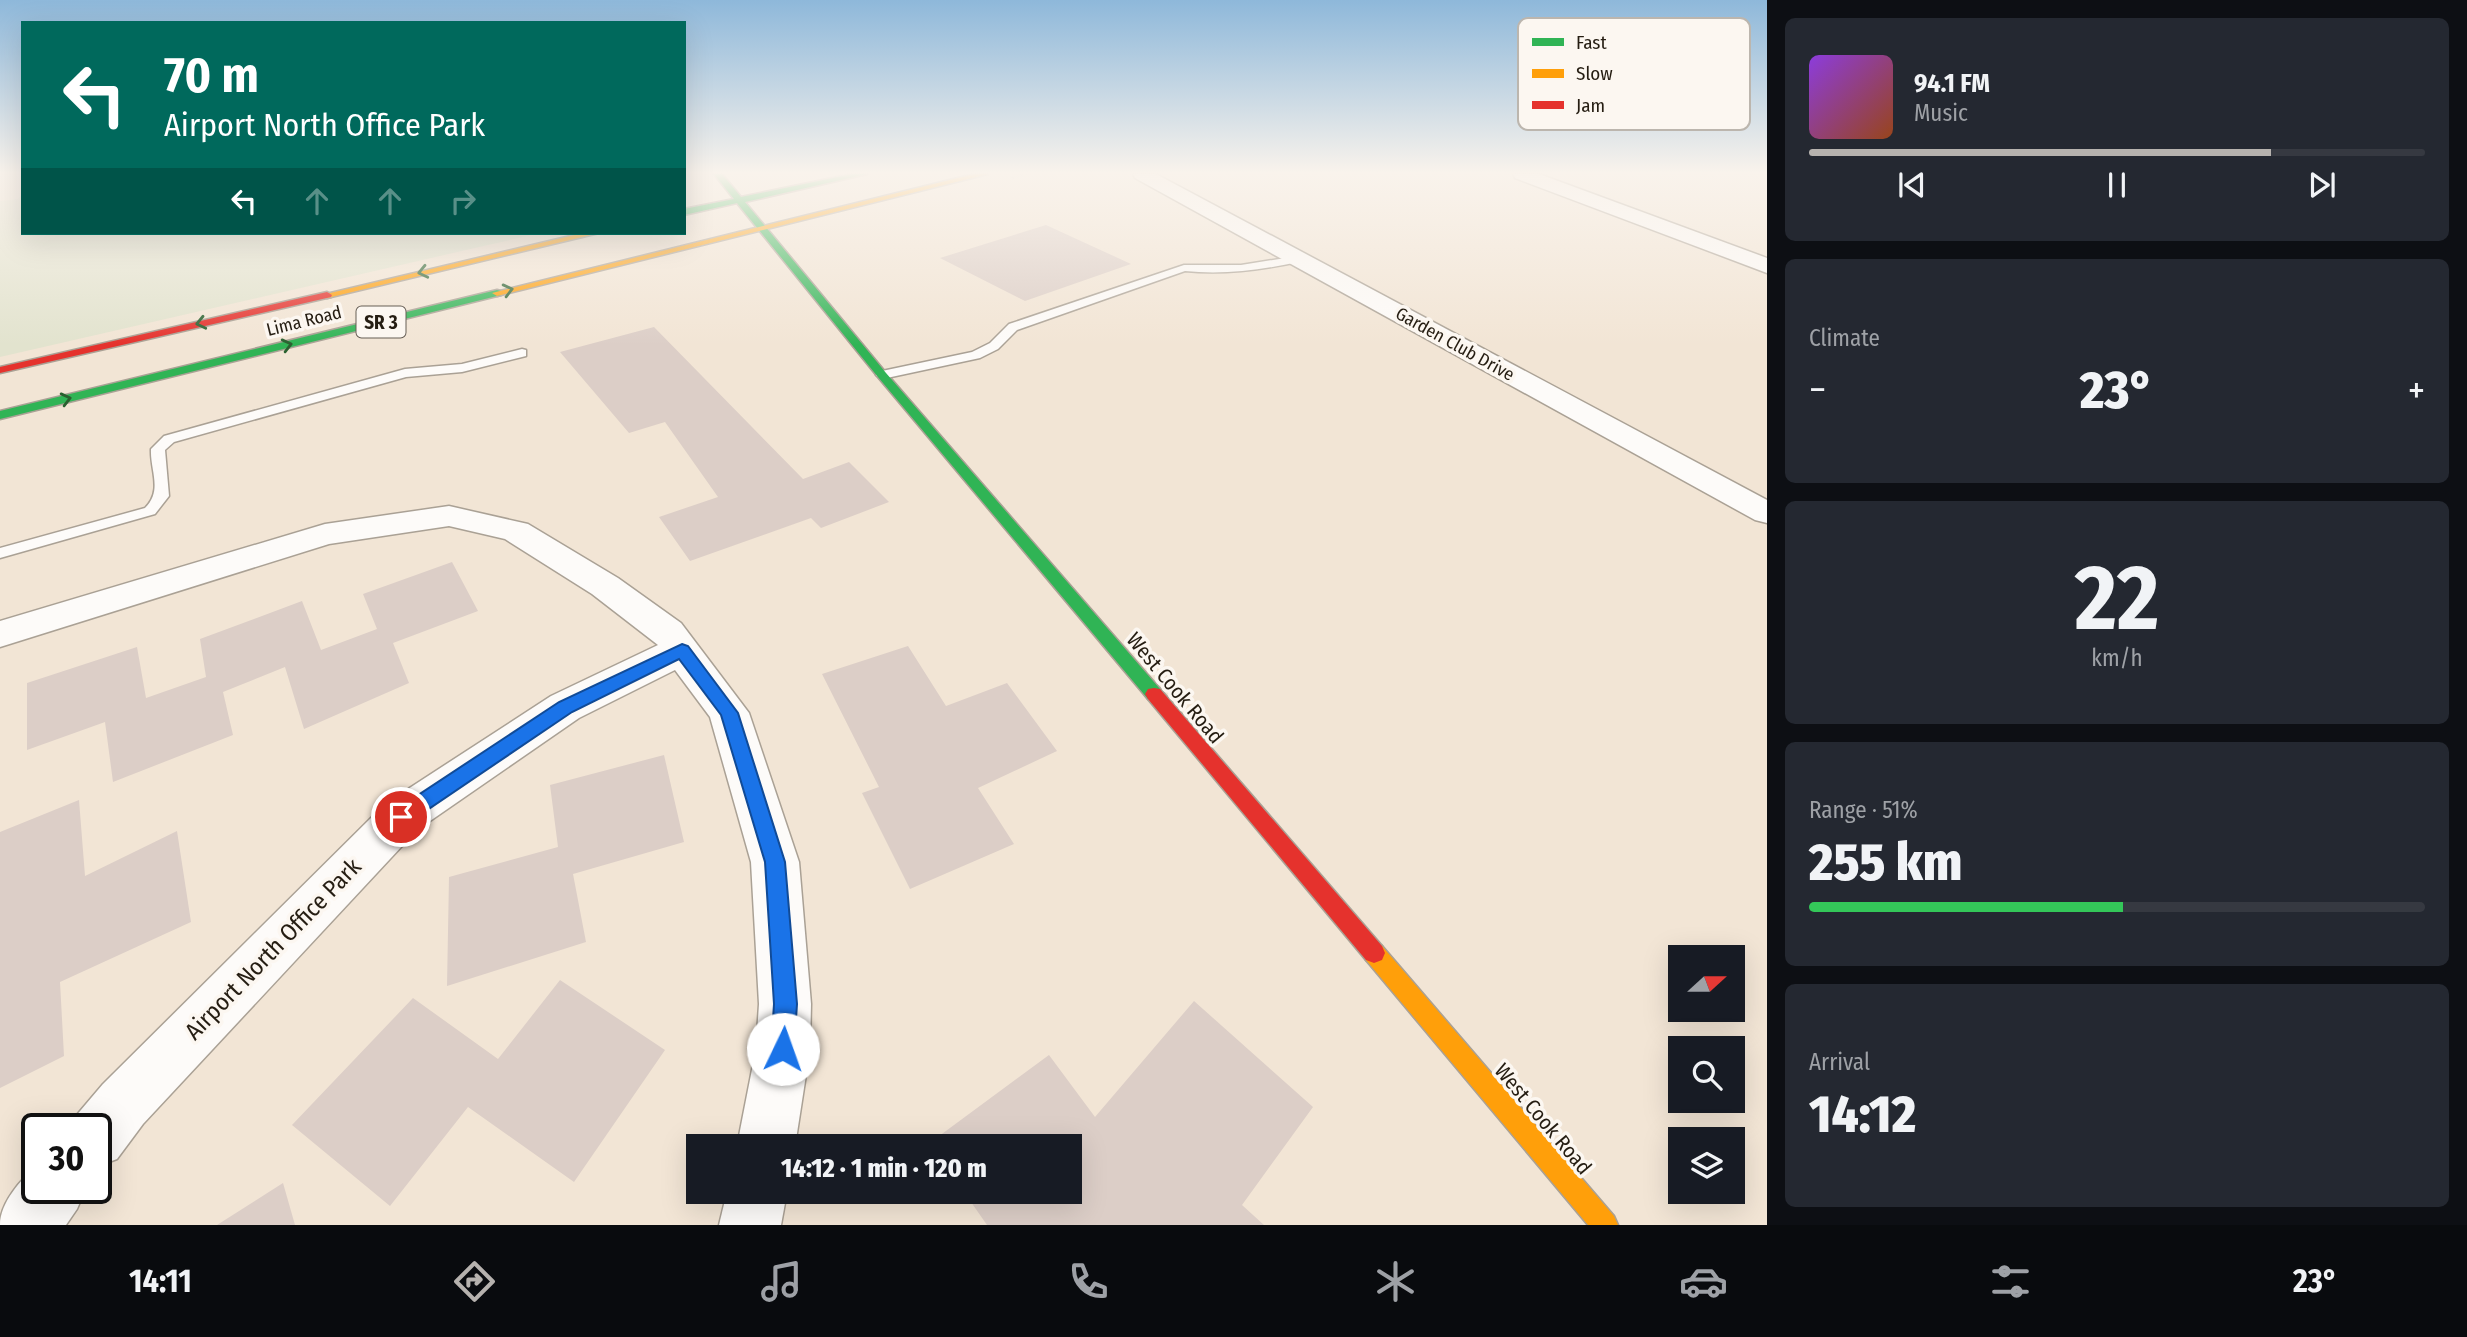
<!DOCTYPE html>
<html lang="en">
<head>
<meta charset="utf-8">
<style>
	:root { --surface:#171b24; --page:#242831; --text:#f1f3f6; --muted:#9ea1a6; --line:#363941; --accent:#b6b2ae }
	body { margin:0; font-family:"Fira Sans Condensed",sans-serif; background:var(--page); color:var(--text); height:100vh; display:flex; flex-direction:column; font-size:26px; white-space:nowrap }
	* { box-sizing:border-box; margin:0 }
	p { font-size:23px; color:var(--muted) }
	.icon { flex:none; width:38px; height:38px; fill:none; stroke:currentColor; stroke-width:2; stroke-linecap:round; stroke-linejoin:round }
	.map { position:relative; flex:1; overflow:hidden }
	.details { display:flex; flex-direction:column; gap:18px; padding:18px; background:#0d0f14; width:700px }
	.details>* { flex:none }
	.hud { position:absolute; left:21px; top:21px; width:665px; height:214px; border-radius:0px; box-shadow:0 7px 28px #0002; background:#00695c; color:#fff; overflow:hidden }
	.needle { width:46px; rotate:69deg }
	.buttons { position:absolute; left:1668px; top:945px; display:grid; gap:14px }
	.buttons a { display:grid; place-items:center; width:77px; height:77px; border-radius:0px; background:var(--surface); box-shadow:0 7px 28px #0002; font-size:35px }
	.speed { position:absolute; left:21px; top:1113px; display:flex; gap:14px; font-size:35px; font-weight:700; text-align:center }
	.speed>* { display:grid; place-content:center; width:91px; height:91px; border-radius:50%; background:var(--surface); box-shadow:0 7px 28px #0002; line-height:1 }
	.speed .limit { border:4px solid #111; border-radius:10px; background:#fff; color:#111 }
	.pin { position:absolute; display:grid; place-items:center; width:60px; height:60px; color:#fff; margin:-30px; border:4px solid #fff; border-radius:50%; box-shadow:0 2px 7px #0007 }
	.me { position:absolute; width:77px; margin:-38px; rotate:3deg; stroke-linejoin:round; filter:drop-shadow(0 0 5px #0008) }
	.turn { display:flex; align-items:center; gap:24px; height:147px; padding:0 28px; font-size:32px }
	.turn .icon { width:91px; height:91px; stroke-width:2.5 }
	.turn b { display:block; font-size:49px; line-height:60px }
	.lanes { display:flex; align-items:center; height:66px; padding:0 28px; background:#0003; justify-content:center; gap:35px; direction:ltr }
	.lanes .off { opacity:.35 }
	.big { font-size:52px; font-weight:800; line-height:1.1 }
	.details .tile { flex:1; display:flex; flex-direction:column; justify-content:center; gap:10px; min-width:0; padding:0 24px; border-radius:10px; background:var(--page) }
	.details .dial { align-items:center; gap:0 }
	.dial b { font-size:91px; line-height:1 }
	.song { display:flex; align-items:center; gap:21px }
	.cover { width:84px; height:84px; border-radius:10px; background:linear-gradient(135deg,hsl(270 70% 55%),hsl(20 70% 35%)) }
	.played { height:7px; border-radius:4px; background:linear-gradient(90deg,var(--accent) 75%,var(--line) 75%) }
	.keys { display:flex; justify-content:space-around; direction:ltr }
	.heat { display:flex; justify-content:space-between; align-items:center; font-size:38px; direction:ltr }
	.charge { height:10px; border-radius:5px; background:linear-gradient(90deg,#34c759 51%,var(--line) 0) }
	.trip { position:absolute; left:686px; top:1134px; width:396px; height:70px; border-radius:0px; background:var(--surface); box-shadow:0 7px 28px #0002; font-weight:800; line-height:70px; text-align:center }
	.dock { display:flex; height:112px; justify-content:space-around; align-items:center; background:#090b0e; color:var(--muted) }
	.dock .icon { width:49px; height:49px }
	.dock .active { color:var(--accent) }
	.dock b { font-size:32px; color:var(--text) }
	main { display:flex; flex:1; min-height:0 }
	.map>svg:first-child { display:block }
	.green { fill:#e2e3ce }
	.building { fill:#dccec7 }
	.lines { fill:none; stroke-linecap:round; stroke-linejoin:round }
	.lane-casing { stroke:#aaa195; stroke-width:3 }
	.street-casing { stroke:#aaa195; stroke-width:3 }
	.fast-casing { stroke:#aaa195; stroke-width:3 }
	.slow-casing { stroke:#aaa195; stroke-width:3 }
	.jam-casing { stroke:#aaa195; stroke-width:3 }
	.path { stroke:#dcd8d3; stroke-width:2.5; stroke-dasharray:2.5 2; stroke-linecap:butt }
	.lane { fill:#fdfbf9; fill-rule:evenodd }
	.street { fill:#fdfbf9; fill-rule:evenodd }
	.fast { fill:#30b455; fill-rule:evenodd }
	.slow { fill:#ff9f0a; fill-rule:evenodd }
	.jam { fill:#e5322d; fill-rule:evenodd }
	.oneway { stroke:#2a6130 }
	.route { fill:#1a73e8; stroke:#114b97; stroke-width:2 }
	.labels { text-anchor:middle; stroke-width:7; stroke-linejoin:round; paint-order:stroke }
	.far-street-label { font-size:18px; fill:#251d12; stroke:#fcf7f1 }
	.shield { fill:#fcf7f1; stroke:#665e55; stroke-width:2 }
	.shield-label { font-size:19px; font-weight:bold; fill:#251d12 }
	.street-label { font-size:21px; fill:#251d12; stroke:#fcf7f1 }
	.near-street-label { font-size:24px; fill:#251d12; stroke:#fcf7f1 }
	.key { fill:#fcf7f1; stroke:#bcb6ae; stroke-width:2 }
	.key-label { font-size:19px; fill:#251d12 }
</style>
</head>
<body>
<main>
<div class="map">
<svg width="1767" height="1225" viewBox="0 0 1767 1225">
	<rect width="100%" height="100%" fill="#f2e5d5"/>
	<path class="green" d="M23,193V233H540L0,357V201L18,199Z"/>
	<g class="building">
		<path d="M1046,225L1131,264L1025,301L940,258Z"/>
		<path d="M654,327L803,479L849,462L889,502L821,528L811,518L690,561L659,517L718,497L665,422L629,433L560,352Z"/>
		<path d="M452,562L478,611L393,643L409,683L304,729L285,667L223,692L233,735L113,782L105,722L27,750V683L137,647L146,698L206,677L200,639L302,601L321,650L377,629L363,594Z"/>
		<path d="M908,646L946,706L1007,683L1057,751L978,788L1014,844L910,889L862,793L879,787L822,674Z"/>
		<path d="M664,755L684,842L573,874L586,942L447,986L449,877L558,847L550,785Z"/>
		<path d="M79,800L85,876L177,831L191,922L60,982L64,1056L0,1088V832Z"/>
		<path d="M560,980L665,1050L574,1182L468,1107L390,1206L292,1125L413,998L498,1059Z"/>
		<path d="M1194,1001L1313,1107L1242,1205L1264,1225H987L964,1192H1069V1146H934L931,1142L1049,1055L1095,1117Z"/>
		<path d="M283,1183L295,1225H217Z"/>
	</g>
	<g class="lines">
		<g class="lane-casing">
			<g id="lane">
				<path d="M1298,256L1303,259L1302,261C1263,270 1224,275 1185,271L1017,330L998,349L980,358L882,379L876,375L882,371L972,352L990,343L1009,324L1184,265H1241Z"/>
				<path d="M522,349L526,350V356L462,372L406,377L174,442L165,450L169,496L155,514L0,558V548L145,508C163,490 150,471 151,449L164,436L405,369L462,364Z"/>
			</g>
		</g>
		<g class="street-casing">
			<g id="street">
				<path d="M1133,174H1156L1767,500V523L1755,520L1135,178Z"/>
				<path d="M1513,174H1539L1767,258V273L1515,178Z"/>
				<path d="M449,506L528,524L618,578L681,623L749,713L799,862L811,1004L810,1049L795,1146H737L756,1049L759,1004L751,862L710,717L675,670L579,718L417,830L143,1124L117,1159L96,1167V1129H71L75,1117L103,1084L385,804L551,696L658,645L592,594L505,539L449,526L329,544L0,647V621L325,524Z"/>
				<path d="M37,1166V1188H86L77,1209L66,1225H0C0,1203 21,1179 37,1166Z"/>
				<path d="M727,1192H787L781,1225H719Z"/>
			</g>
		</g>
		<g class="fast-casing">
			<g id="fast">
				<path d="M714,174H722L741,197L852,174H867L745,202L886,373L1160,689L1163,694L1160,699H1148L878,377L737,203L684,215V209L734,199Z"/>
				<path d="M497,290L501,291V295L0,419V411Z"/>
			</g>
		</g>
		<g class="slow-casing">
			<g id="slow">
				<path d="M974,174H988L497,296L492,293Z"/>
				<path d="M583,233H599L327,298L322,295Z"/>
				<path d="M1374,943L1382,946L1614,1216L1618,1225H1588L1366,960L1363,953L1366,946Z"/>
			</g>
		</g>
		<g class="jam-casing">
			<g id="jam">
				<path d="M327,292L332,295L331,297L0,373V367Z"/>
				<path d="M1154,688L1160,689L1382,946L1385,953L1382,960L1374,963L1366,960L1148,699L1145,694L1148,689Z"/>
			</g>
		</g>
		<path class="path" d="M1012,178L1028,174"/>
		<use href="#lane" class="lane"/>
		<use href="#street" class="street"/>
		<use href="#fast" class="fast"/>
		<use href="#slow" class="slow"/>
		<use href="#jam" class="jam"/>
	</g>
	<defs><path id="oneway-chevron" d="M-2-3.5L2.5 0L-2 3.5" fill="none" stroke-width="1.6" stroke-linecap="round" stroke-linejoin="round" transform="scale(1.75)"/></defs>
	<g class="oneway">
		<use href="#oneway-chevron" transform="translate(423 272) rotate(167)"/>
		<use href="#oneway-chevron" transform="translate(508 290) rotate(-14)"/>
		<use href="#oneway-chevron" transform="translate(201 323) rotate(167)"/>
		<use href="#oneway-chevron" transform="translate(287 345) rotate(-14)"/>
		<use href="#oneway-chevron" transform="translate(66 399) rotate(-14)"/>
	</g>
	<linearGradient id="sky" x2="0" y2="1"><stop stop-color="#8eb8da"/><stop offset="0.5" stop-color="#f9f3ec"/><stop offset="1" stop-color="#f9f3ec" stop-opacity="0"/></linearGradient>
	<rect width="1767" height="345" fill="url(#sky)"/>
	<path class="route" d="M682,644L688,646L738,713L785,862L797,1004L794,1049L791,1058L783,1061L774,1058L771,1049L774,1004L765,862L721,715L679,659L572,712L408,823L401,825L394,823L391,817L394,811L559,702Z"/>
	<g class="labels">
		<g class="far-street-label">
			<text transform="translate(304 321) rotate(-14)" y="6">Lima Road</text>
			<text transform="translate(1455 344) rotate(29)" y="6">Garden Club Drive</text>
		</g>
		<rect class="shield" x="356.5" y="306.5" width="49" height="31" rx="5"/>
		<g class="shield-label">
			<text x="381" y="329">SR 3</text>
		</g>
		<g class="street-label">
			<text transform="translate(1175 688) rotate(50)" y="7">West Cook Road</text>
			<text transform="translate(1543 1119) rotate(50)" y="7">West Cook Road</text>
		</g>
		<g class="near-street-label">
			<text transform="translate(273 949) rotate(-46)" y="8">Airport North Office Park</text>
		</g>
	</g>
	<rect x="1518" y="18" width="232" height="112" rx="10" class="key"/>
	<rect x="1532" y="38" width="32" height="8" fill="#30b455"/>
	<rect x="1532" y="69" width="32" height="9" fill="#ff9f0a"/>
	<rect x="1532" y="101" width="32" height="8" fill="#e5322d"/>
	<g class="key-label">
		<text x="1576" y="49">Fast</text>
		<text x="1576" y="80">Slow</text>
		<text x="1576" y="112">Jam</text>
	</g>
</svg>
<div class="buttons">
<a><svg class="needle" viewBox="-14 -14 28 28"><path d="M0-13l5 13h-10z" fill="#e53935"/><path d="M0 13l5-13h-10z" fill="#9ea1a6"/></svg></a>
<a><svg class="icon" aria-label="search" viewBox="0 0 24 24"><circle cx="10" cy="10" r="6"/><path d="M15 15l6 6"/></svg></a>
<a><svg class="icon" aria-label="layers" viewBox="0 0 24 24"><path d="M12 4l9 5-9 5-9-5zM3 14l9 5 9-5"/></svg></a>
</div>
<div class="speed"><div class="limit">30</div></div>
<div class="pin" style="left:401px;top:817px;background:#d93025"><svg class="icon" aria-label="arrive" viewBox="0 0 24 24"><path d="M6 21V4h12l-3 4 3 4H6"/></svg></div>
<svg class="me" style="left:783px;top:1049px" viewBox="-20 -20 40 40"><circle r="19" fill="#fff"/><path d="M0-13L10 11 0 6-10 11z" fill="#1a73e8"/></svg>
<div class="trip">14:12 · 1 min · 120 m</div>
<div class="hud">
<div class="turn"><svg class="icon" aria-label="left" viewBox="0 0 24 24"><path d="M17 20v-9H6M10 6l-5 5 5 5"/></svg><div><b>70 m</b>Airport North Office Park</div></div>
<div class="lanes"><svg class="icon" aria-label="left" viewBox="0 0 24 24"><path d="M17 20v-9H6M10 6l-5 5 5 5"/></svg><svg class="icon off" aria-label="ahead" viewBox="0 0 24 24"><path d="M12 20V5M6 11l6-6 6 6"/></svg><svg class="icon off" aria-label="ahead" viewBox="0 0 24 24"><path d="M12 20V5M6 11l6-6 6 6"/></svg><svg class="icon off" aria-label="right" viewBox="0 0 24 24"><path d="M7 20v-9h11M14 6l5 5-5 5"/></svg></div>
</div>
</div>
<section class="details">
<div class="tile">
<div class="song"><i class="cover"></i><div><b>94.1 FM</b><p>Music</p></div></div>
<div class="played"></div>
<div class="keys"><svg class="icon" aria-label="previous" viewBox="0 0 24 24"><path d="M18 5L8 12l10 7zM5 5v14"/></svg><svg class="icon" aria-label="pause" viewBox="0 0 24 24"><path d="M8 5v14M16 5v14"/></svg><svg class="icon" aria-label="next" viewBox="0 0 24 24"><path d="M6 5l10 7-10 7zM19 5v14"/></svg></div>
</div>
<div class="tile"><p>Climate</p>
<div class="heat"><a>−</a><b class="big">23°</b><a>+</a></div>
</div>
<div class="tile dial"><b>22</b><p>km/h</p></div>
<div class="tile"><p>Range · 51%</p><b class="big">255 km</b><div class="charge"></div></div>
<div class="tile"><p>Arrival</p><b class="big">14:12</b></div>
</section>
</main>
<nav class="dock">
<b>14:11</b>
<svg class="icon active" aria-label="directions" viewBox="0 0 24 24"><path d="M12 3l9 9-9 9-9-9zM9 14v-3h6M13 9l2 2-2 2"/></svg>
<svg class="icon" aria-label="music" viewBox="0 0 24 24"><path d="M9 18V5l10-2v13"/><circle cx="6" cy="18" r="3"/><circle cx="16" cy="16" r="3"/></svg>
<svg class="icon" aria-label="phone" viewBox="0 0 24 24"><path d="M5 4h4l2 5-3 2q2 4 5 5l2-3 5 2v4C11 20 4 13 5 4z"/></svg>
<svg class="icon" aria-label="climate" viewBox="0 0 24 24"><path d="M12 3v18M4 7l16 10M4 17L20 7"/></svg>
<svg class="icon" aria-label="car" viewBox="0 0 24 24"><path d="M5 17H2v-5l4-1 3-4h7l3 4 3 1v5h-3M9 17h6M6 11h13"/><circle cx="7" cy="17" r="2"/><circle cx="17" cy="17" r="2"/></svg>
<svg class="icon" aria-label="filters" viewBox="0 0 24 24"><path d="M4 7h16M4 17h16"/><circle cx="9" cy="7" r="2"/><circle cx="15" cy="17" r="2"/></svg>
<b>23°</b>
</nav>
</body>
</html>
